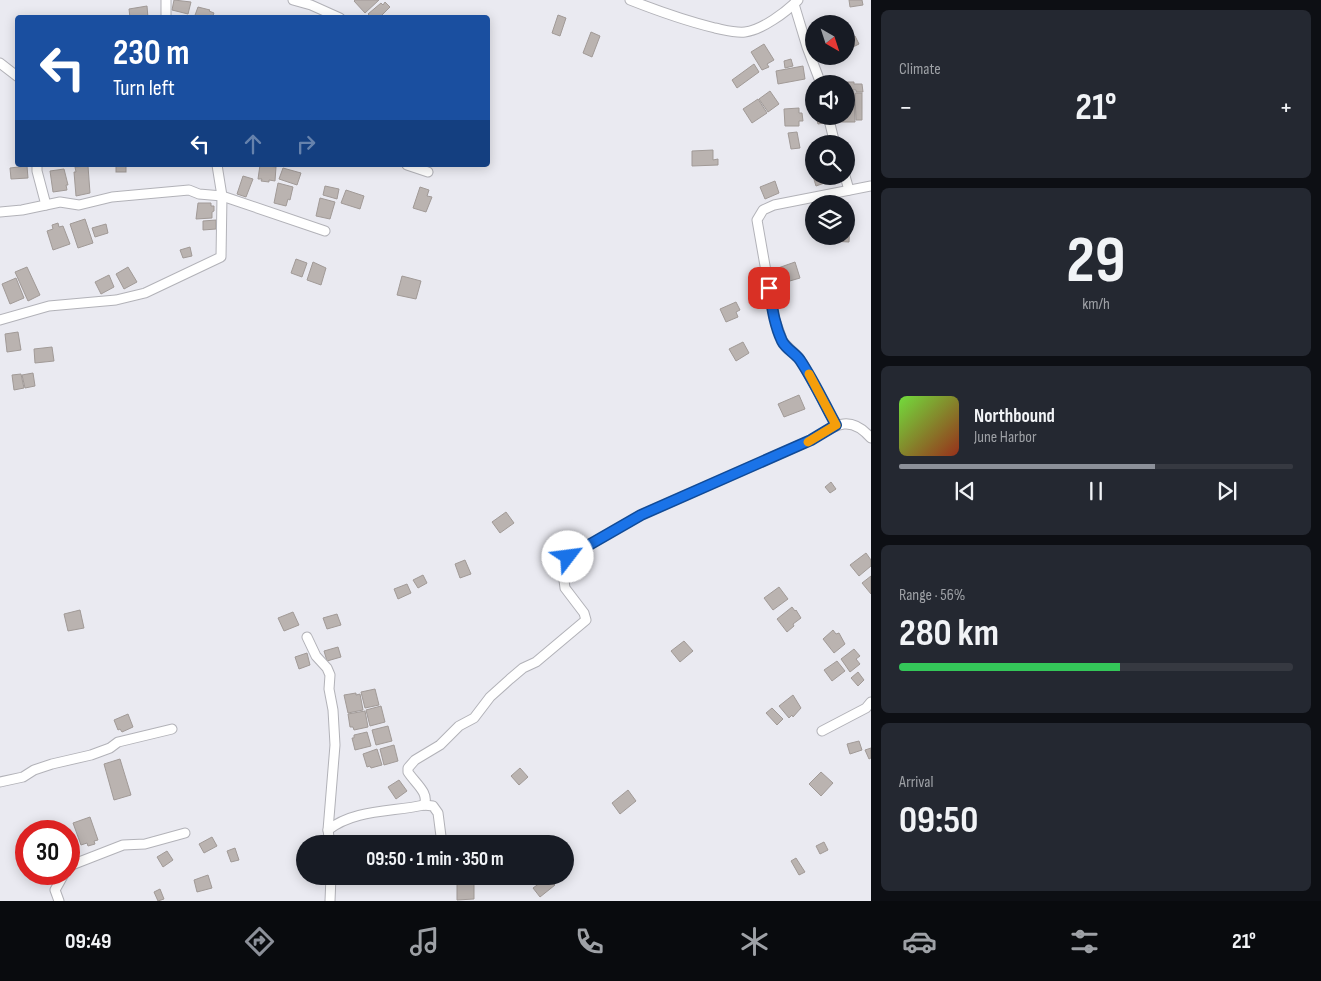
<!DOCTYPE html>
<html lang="en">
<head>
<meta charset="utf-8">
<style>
	:root { --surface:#171b24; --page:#242831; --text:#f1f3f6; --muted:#9ea1a6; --line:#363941; --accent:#8c9099 }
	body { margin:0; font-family:"Sofia Sans Condensed",sans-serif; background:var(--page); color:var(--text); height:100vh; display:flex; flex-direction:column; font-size:19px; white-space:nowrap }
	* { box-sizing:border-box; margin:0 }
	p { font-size:16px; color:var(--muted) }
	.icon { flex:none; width:28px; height:28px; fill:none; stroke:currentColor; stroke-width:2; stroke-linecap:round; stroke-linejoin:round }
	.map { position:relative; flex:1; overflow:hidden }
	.sheet { display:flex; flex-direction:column; gap:10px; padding:10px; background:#0d0f14; width:450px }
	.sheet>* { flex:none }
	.top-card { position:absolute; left:15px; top:15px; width:475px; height:152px; border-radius:5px; box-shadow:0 2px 12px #0003; background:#1a4fa0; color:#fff; overflow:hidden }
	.needle { width:32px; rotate:141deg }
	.tools { position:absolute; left:805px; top:15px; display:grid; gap:10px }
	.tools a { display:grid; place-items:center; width:50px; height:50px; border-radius:50%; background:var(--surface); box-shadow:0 2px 12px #0003; font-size:25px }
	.speed { position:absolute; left:15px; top:820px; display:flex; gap:10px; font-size:25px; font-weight:700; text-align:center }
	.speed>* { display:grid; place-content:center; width:65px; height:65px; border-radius:50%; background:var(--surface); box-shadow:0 2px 12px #0003; line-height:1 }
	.speed .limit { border:8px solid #d22; background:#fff; color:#111 }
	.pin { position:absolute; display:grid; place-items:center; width:42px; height:42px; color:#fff; margin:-21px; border-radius:10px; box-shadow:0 2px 8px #0006 }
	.me { position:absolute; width:55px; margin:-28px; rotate:60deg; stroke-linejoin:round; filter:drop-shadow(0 0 4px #0008) }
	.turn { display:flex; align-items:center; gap:18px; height:105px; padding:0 15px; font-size:22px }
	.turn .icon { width:65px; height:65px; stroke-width:2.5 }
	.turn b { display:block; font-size:35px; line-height:42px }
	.lanes { display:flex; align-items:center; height:48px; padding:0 15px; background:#0003; justify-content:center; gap:25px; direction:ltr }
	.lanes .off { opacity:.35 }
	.big { font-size:38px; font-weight:700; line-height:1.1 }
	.sheet .tile { flex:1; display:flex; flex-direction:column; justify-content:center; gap:8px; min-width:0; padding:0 18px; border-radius:8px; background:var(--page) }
	.sheet .dial { align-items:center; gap:0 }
	.dial b { font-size:65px; line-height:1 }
	.song { display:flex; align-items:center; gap:15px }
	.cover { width:60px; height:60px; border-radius:8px; background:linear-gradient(135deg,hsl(100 70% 55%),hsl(10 70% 35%)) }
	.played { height:5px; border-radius:2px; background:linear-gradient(90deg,var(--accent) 65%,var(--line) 65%) }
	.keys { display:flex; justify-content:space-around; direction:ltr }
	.heat { display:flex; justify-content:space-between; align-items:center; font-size:28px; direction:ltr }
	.charge { height:8px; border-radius:4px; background:linear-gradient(90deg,#34c759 56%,var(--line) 0) }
	.trip { position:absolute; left:296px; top:835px; width:278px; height:50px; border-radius:25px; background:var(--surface); box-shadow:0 2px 12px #0003; font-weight:700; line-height:50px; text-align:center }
	.dock { display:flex; height:80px; justify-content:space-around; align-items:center; background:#090b0e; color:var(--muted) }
	.dock .icon { width:35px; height:35px }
	.dock .selected { color:var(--accent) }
	.dock b { font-size:22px; color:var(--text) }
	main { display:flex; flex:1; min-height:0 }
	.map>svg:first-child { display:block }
	.building { fill:#bab3b0; stroke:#a19a97 }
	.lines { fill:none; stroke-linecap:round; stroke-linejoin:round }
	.street-casing { stroke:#b2b2b8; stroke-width:11 }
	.street { stroke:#fff; stroke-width:9 }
	.route-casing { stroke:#114b97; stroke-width:12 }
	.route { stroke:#1a73e8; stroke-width:9 }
	.slow { stroke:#f59e0b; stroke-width:9 }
</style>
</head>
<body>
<main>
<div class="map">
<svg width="871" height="901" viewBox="0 0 871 901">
	<rect width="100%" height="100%" fill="#eaeaf1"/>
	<g class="building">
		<path d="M174,0L191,2L188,14L172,10Z"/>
		<path d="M355,0H379L365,13L354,1Z"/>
		<path d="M849,0H862L863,5L850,7Z"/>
		<path d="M385,2L390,7L379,18H372L368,14L381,3L383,5Z"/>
		<path d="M147,6L148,18H130L129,9Z"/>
		<path d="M198,7L210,10L209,11L214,13L212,18H194Z"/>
		<path d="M558,15L566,18L560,36L552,33Z"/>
		<path d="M591,32L600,36L592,57L583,53Z"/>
		<path d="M855,36L859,44L849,49L846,40Z"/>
		<path d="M764,44L774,60L767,64L769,67L762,70L751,52Z"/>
		<path d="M791,59L793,66L785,68L784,61Z"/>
		<path d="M754,64L759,72L737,88L732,80Z"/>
		<path d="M803,66L805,79L778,84L776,71Z"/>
		<path d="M846,82H854V84H862L863,92H856V90H846Z"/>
		<path d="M770,91L779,104L768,112L759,99Z"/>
		<path d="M854,91L855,122H838V116H846V92Z"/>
		<path d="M855,93H862V120H856Z"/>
		<path d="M758,99L767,113L752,123L743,109Z"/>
		<path d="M799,108V113H802L803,121H799V126H785L784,109Z"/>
		<path d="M816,116H822L824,123L818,124Z"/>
		<path d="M797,132L800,148L791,149L788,133Z"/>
		<path d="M713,150V160L718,159V165L692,166V151Z"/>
		<rect x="116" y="165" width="10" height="7"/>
		<path d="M260,165L276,167L275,181L269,180V182L261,181L262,179H258Z"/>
		<path d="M27,166L28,178L11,179L10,168Z"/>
		<path d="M88,166L90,193L76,196L74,172H76L75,167Z"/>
		<path d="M283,168L301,173L297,185L279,179Z"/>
		<path d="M64,169L68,185H66L67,190L53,192L50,171Z"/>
		<path d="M243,176L253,179L246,197L237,194Z"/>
		<path d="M813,176H832L833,180L816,186Z"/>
		<path d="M775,181L779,193L765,199L760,187Z"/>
		<path d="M278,183L293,187L290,200L288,199L286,206L274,203Z"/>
		<path d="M325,186L339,189L337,199L323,195Z"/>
		<path d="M420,187L429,190L427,196L432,197L426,212L413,208Z"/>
		<path d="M346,190L364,196L360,209L341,203Z"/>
		<path d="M320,198L335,202L330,219L316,216Z"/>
		<path d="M198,203H211V206H214V211L212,212V218L196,219Z"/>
		<path d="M846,217H850L849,242L831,241V236H846Z"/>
		<path d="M85,219L93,243L78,248L70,224Z"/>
		<path d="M216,220V229L203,230V221Z"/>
		<path d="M58,223L59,227L63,226L70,244L53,250L47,231L53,229L52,225Z"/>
		<path d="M106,224L108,233L95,237L92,228Z"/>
		<path d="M190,247L192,256L183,258L180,250Z"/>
		<path d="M296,259L307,263L302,277L291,273Z"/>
		<path d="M313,262L326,268L321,285L307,280Z"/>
		<path d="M795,262L800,278L783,283L778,268Z"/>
		<path d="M27,267L40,295L28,301L15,272Z"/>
		<path d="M128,267L137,282L124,289L116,274Z"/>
		<path d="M109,275L114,287L101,294L95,282Z"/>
		<path d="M402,276L421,281L416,299L397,295Z"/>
		<path d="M16,278L24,298L10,304L2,284Z"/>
		<path d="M736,302L740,310L736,312L738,317L726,322L720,309Z"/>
		<path d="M18,332L21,350L7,352L5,334Z"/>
		<path d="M743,342L749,353L736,361L729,349Z"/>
		<path d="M52,347L54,361L35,363L34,349Z"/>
		<path d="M33,373L35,386L25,388L22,375Z"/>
		<path d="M21,374L24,388L14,390L12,375Z"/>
		<path d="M799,395L805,409L784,417L778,404Z"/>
		<path d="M831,482L836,489L830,493L825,487Z"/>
		<path d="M506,512L514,523L500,533L492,522Z"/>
		<path d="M866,553L871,560V566L859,576L850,565Z"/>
		<path d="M465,560L471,574L460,578L455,564Z"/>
		<path d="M423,575L427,583L418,588L413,580Z"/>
		<path d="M871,576V594L862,583Z"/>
		<path d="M407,584L411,593L398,599L394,589Z"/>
		<path d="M779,587L788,599L773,610L764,598Z"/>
		<path d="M792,607L795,611L796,610L801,618L793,624L794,626L787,632L777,619Z"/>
		<path d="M80,610L84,628L68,631L64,614Z"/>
		<path d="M293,612L299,625L284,631L278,618Z"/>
		<path d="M337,614L341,625L327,629L323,618Z"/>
		<path d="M833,630L836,634L839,633L845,644L834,653L823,639Z"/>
		<path d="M684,641L693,651L680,662L671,651Z"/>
		<path d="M338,647L341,657L327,661L324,651Z"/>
		<path d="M854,649L860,656L856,659L860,664L850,672L841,659Z"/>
		<path d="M307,653L310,665L299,669L295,657Z"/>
		<path d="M837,661L845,671L832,681L824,670Z"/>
		<path d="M858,672L864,680L858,686L851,678Z"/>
		<path d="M375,689L379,705L365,708L361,692Z"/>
		<path d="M356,693V695L360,694L363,710L348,713L344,695Z"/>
		<path d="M793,695L801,708L793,717L792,715L789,718L779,706Z"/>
		<path d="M381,706L385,722L370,726L366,710Z"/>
		<path d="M772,708L783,719L777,725L766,713Z"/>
		<path d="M365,711L368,727L354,730L353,727H350L348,714Z"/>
		<path d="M128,714L133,727L122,732L120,729L118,730L114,720Z"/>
		<path d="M388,726L392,741L376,745L372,730Z"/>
		<path d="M367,732L371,746L355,750L352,738H354V735Z"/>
		<path d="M859,741L862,750L850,754L847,744Z"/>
		<path d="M394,745L398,761L384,765L380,749Z"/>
		<path d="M871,748V758L869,759L865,750Z"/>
		<path d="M377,749L382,765L371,768L370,766L367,767L363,754Z"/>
		<path d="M120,759L131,795L114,800L104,764Z"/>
		<path d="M520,768L528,777L519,785L511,776Z"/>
		<path d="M821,772L833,783L821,796L809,784Z"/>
		<path d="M399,780L407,791L396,799L388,787Z"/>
		<path d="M628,790L636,801L620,814L612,803Z"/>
		<path d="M90,817L98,840L94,841L95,844L88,846L87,843L81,845L73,823Z"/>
		<path d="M212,837L217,846L204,853L199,844Z"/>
		<path d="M824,842L828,850L820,854L816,846Z"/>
		<path d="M235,848L239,860L231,862L227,851Z"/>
		<path d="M167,851L173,860L163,867L157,857Z"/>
		<path d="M796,858L805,872L799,875L791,861Z"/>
		<path d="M208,875L212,888L197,892L194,880Z"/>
		<path d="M523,876H539L530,884Z"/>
		<path d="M548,877L555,885L540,897L533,888Z"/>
		<path d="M457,883H474V899L457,900Z"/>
		<path d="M160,889L164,899L158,901L154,892Z"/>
	</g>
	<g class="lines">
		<g class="street-casing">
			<g id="street">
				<path d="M293,0L311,5L340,18"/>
				<path d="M630,0C658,11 686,21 715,28C725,30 735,33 745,32C762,30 786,12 798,0"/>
				<path d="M794,4L807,47L821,84"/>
				<path d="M166,18V0"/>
				<path d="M0,63L18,77"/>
				<path d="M828,116L835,144"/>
				<path d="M37,165V171L46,205"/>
				<path d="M407,165L428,172"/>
				<path d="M845,176L849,190"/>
				<path d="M0,212L22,210L60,202L79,205L112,197L189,190L199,194L222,196L325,231"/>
				<path d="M0,320L49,306L116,300L145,293L221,257L222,196L217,165"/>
				<path d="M836,425L804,366L799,358L783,342L774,317L757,220L763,210L774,205L871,186"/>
				<path d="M568,557L641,515L811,440C834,426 849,413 871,438"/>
				<path d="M307,637L316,656L327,668L330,675L329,689L333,710L335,745L328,830L330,844"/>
				<path d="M822,731L866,708L871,702"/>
				<path d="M0,782L23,777L34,770L52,764L91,755L110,748L118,742L172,729"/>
				<path d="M424,805C430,793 414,782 408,772V768L415,760L440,745L459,726L474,718L490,697L510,679L523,668L536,662L586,620L584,613L565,588L562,565"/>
				<path d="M328,830C354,809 393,812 424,805L433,806L438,813L442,844"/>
				<path d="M69,866L123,845L145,844L185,833"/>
				<path d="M59,901L55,890L64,874"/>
				<path d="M330,901L331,876"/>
			</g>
		</g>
		<use href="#street" class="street"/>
	</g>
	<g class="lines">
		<g class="route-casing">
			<path id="route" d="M568,557L641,515L811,440L836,425C824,403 814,381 800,360C795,353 786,349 782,341C774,324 772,306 769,288"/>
		</g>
		<use href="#route" class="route"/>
		<path class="slow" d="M808,442L836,425L809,374"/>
	</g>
</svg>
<div class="tools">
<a><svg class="needle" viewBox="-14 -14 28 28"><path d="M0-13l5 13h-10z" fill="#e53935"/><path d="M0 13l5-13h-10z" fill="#9ea1a6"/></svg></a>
<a><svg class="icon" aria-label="sound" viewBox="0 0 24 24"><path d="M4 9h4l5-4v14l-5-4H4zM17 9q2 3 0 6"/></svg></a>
<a><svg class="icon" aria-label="search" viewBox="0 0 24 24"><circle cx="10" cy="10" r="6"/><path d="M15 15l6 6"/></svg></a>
<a><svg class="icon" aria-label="layers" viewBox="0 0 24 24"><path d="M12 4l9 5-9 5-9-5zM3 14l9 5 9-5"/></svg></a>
</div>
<div class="speed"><div class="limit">30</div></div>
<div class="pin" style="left:769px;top:288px;background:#d93025"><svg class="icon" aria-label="arrive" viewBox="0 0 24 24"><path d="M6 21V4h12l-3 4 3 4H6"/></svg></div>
<svg class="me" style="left:568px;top:557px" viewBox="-20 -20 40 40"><circle r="19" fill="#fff"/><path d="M0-13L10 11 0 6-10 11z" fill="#1a73e8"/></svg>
<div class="trip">09:50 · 1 min · 350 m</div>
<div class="top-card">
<div class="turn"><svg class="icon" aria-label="left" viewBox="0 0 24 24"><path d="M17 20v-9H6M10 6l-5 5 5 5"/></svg><div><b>230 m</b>Turn left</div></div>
<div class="lanes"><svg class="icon" aria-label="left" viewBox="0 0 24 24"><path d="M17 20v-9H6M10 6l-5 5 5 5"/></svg><svg class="icon off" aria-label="ahead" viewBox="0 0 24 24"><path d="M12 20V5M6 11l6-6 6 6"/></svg><svg class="icon off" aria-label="right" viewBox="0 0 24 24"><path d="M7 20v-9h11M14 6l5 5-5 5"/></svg></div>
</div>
</div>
<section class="sheet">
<div class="tile"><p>Climate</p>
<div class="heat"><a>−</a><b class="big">21°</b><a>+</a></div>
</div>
<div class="tile dial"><b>29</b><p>km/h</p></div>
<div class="tile">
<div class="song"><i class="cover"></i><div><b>Northbound</b><p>June Harbor</p></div></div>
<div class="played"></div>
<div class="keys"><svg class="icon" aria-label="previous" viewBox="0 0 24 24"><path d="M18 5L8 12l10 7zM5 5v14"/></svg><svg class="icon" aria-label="pause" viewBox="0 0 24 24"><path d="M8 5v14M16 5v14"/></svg><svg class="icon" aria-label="next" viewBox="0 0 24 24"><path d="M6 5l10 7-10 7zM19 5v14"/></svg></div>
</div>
<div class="tile"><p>Range · 56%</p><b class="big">280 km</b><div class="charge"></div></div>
<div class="tile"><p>Arrival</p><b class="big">09:50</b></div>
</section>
</main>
<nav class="dock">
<b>09:49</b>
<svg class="icon selected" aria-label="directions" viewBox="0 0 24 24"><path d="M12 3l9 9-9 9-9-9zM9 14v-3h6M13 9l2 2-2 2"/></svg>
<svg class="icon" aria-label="music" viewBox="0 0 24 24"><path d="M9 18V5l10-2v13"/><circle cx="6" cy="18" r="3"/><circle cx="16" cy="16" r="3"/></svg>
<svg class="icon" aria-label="phone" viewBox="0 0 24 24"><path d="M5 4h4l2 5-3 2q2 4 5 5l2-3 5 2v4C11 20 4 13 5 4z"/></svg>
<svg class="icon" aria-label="climate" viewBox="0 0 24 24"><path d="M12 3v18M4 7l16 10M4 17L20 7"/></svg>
<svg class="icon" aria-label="car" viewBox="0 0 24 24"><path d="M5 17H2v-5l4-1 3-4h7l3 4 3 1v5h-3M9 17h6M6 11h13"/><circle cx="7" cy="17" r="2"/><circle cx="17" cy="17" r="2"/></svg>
<svg class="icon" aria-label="filters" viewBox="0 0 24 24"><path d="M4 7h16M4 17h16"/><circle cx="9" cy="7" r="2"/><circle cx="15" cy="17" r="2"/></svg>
<b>21°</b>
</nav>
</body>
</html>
